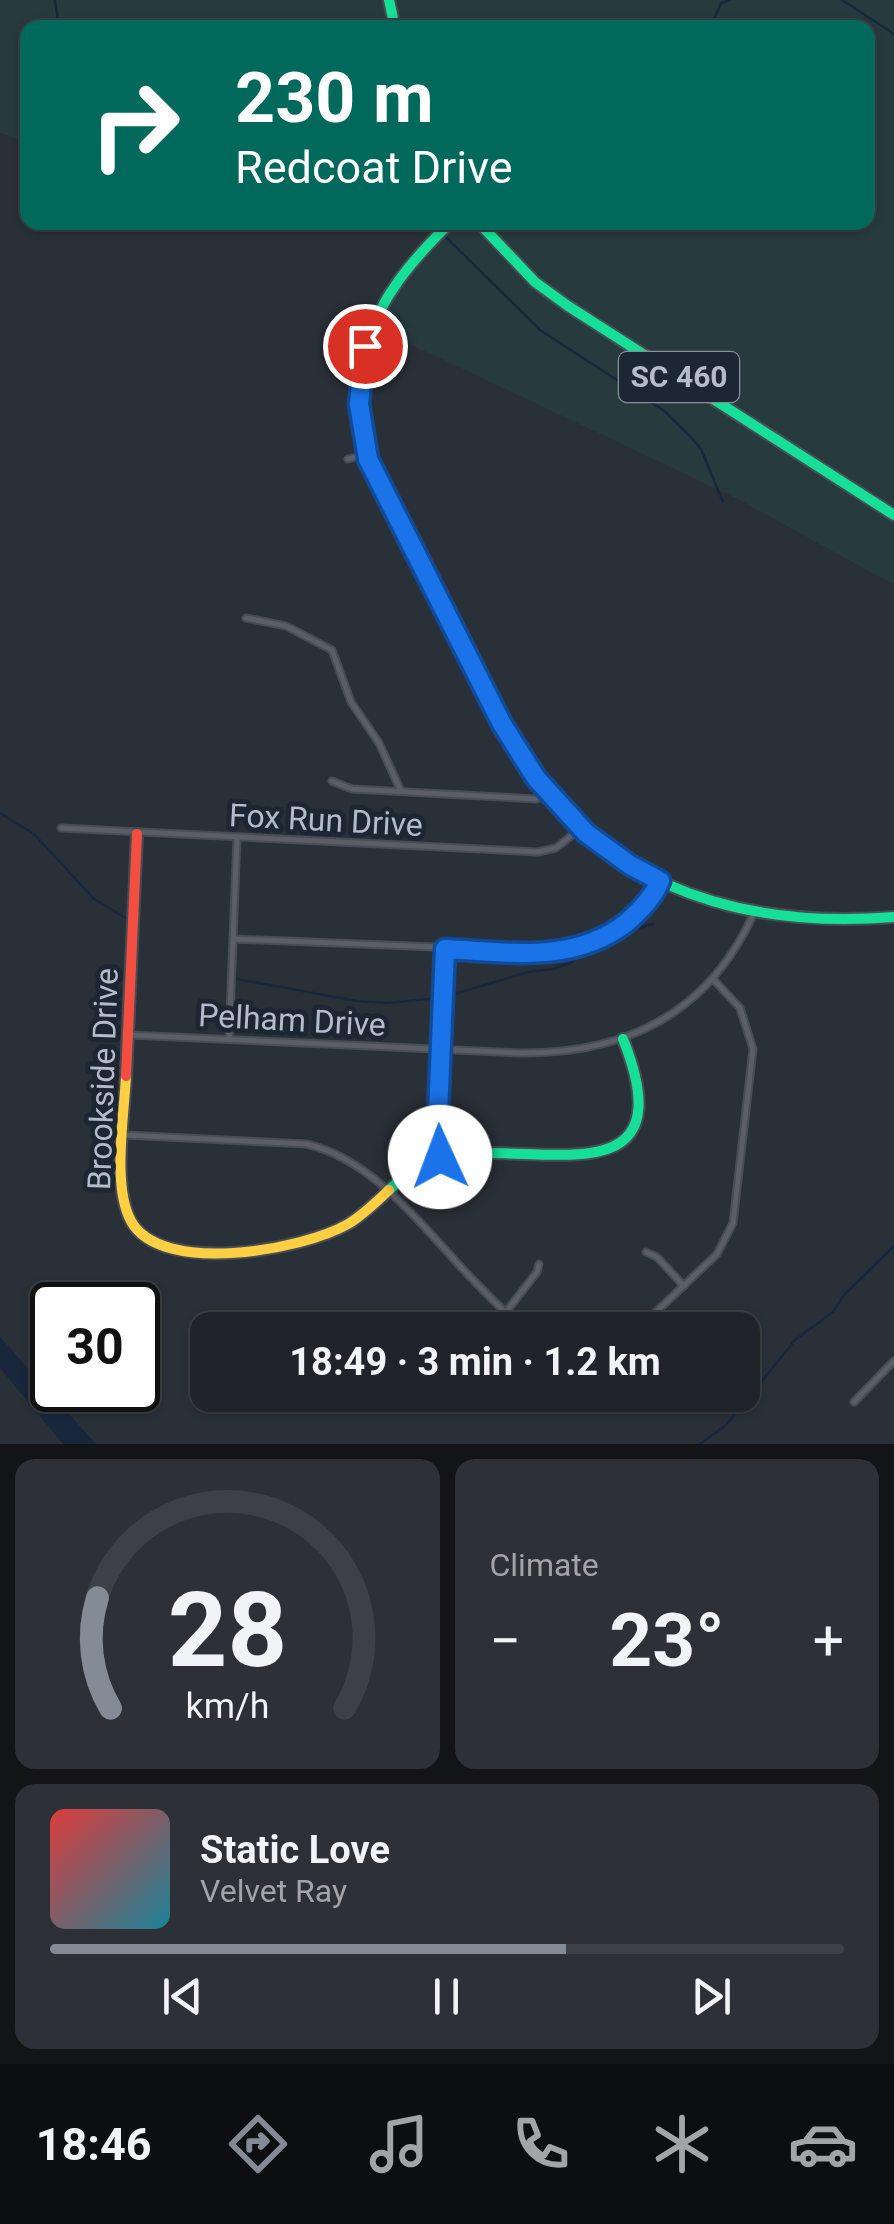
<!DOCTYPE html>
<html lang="en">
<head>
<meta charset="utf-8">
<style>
	:root { --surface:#20242a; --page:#2d3036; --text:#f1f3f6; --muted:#a2a4a8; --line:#3d4147; --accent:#848b96 }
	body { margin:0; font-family:Roboto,sans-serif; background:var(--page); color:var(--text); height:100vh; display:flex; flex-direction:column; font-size:38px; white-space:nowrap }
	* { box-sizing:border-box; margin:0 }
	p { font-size:32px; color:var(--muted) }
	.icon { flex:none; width:55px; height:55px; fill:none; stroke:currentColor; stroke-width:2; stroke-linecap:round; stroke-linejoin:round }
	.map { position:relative; height:1444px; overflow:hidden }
	.drawer { display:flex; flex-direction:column; gap:15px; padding:15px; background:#121417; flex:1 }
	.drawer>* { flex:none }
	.top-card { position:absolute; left:20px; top:20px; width:855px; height:210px; border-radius:20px; box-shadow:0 2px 8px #0004,0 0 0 2px var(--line); background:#00695c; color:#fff; overflow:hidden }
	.speed { position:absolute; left:30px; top:1282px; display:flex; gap:20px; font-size:50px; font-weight:700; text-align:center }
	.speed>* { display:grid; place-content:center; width:130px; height:130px; border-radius:50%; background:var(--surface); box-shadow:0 2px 8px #0004,0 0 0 2px var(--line); line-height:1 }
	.speed .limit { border:5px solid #111; border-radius:15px; background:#fff; color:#111 }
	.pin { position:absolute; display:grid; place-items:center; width:85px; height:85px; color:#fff; margin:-42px; border:5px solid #fff; border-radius:50%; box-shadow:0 2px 10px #0007 }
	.me { position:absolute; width:110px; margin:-55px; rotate:358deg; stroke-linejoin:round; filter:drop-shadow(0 0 8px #0008) }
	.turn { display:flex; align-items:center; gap:35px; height:210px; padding:0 50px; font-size:45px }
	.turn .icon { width:130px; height:130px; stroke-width:2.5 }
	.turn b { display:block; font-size:70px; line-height:85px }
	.big { font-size:75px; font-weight:700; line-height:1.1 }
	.drawer .widget { flex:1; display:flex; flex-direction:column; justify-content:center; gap:15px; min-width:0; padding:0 35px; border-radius:20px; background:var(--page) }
	.drawer .dial { align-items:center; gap:0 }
	.dial svg { height:260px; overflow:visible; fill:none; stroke:var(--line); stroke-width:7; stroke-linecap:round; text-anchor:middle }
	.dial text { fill:var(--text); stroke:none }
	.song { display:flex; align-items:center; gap:30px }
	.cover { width:120px; height:120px; border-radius:15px; background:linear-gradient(135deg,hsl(0 70% 55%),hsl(190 70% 35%)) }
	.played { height:10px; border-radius:5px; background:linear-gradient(90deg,var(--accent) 65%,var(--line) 65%) }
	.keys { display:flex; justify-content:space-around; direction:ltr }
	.heat { display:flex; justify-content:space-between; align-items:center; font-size:55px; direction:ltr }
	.drawer .tiles { flex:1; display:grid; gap:15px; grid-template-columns:1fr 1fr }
	.widget:last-child { grid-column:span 2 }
	.trip { position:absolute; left:190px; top:1312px; width:570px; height:100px; border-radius:20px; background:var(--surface); box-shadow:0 2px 8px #0004,0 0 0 2px var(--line); font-weight:700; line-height:100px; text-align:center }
	.tab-bar { display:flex; height:160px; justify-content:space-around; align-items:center; background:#0d0e11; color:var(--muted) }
	.tab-bar .icon { width:70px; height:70px }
	.tab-bar .on { color:var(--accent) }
	.tab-bar b { font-size:45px; color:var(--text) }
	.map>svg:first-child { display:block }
	.green { fill:#273a3e }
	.water { fill:#19273c }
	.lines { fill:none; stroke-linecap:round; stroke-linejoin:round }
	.stream { stroke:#19273c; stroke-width:2.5 }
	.street-casing { stroke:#484c55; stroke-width:9 }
	.fast-casing { stroke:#484c55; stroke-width:14 }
	.slow-casing { stroke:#484c55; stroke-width:14 }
	.jam-casing { stroke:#484c55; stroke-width:14 }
	.street { stroke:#5a5e66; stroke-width:5 }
	.fast { stroke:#16e098; stroke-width:10 }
	.slow { stroke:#ffcf43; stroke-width:10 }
	.jam { stroke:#f24e42; stroke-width:10 }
	.route-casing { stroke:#114b97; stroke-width:25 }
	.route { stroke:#1a73e8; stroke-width:18 }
	.labels { text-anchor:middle; stroke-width:10; stroke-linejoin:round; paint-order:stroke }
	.shield { fill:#1d2633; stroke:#878f9c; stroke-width:2.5 }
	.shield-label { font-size:30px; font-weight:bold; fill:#b4bcc9 }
	.street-label { font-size:32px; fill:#b4bcc9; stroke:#1d2633 }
</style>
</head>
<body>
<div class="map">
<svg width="894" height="1444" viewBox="0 0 894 1444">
	<rect width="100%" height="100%" fill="#2a3038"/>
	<g class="green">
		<path d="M0,0H894V508L538,278L489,223L868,222V28H28L27,141L0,133Z"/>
		<path d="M458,223H469L531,287L571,316L894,522V585L740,500L376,328C397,285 425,256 458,223Z"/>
	</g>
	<path class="water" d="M0,1337L96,1444H63L0,1368Z"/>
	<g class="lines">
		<g class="stream">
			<path d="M55,0L59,28"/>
			<path d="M842,0L894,34"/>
			<path d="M711,28L721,3L730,0"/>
			<path d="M447,238L540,330L663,410L690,436L701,449L723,502"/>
			<path d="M0,813L34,834L94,899L129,920"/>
			<path d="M237,979L357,1001L387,1003L438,998"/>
			<path d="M448,996L528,972L553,969L570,963L613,935L653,924"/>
			<path d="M700,1444L726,1425L795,1340L833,1312L844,1295L894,1246"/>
		</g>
		<g class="street-casing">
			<g id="street">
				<path d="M348,459L367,454"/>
				<path d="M246,618L286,626L332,650L351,702L379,743L401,791"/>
				<path d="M332,781L352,789L536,799L550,794"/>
				<path d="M61,828L538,852L556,848L581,828"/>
				<path d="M233,939L558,952C599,942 643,922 660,881"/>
				<path d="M129,1035L520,1053C627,1054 709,1013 754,913"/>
				<path d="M229,1039L237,838"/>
				<path d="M124,1135L306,1144C378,1160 429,1236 479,1286C495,1302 511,1321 533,1330"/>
				<path d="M440,1157L438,1114L445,949"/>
				<path d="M646,1252L657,1257L684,1286"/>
				<path d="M506,1312L537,1272L539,1264"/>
				<path d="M637,1330L717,1254L733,1223L753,1049L740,1008L713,979"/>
				<path d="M854,1402L894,1361"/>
			</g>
		</g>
		<g class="fast-casing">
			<g id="fast">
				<path d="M389,0L395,28"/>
				<path d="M451,222C367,303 339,367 378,481C407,538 436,594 465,651C492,705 519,760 560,806C645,902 772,927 894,917"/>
				<path d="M478,222L535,282L568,306L894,515"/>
				<path d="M389,1190C406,1174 425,1160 449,1156C534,1140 688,1202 623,1039"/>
			</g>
		</g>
		<g class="slow-casing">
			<path id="slow" d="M126,1076C124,1117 112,1186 131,1221C161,1276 303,1250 348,1224C363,1215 376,1202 389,1190"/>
		</g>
		<g class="jam-casing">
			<path id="jam" d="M126,1076L137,834"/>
		</g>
		<use href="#street" class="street"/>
		<use href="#fast" class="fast"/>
		<use href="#slow" class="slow"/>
		<use href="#jam" class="jam"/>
	</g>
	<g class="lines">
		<g class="route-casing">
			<path id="route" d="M365,346L359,404L368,459L502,724L536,778L586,833L630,865L660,881C653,898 640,911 626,923C573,964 508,952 445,949L438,1114L440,1157"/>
		</g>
		<use href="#route" class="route"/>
	</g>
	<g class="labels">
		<rect class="shield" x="619" y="352" width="120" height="50" rx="8"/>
		<g class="shield-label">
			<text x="679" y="387">SC 460</text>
		</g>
		<g class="street-label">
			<text transform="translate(326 820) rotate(3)" y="11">Fox Run Drive</text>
			<text transform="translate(292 1020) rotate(3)" y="11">Pelham Drive</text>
			<text transform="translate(103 1079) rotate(-88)" y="11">Brookside Drive</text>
		</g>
	</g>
</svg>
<div class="speed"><div class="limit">30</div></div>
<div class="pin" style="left:365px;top:346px;background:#d93025"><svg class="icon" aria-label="arrive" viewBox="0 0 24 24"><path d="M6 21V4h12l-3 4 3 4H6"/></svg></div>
<svg class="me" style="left:440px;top:1157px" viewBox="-20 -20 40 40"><circle r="19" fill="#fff"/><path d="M0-13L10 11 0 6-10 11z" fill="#1a73e8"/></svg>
<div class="trip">18:49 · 3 min · 1.2 km</div>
<div class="top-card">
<div class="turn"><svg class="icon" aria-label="right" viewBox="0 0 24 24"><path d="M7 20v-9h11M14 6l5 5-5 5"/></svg><div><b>230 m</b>Redcoat Drive</div></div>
</div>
</div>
<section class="drawer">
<div class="tiles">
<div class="widget dial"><svg viewBox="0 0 100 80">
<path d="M14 69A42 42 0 1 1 86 69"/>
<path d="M14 69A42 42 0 0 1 10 35" stroke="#848b96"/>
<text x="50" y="56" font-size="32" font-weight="700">28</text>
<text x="50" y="72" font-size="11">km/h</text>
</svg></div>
<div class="widget"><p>Climate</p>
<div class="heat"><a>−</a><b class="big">23°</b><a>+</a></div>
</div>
<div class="widget">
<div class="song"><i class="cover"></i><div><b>Static Love</b><p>Velvet Ray</p></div></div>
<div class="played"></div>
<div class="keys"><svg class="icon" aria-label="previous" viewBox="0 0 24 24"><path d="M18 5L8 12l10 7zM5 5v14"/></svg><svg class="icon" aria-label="pause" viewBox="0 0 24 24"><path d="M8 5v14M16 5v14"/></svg><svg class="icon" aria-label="next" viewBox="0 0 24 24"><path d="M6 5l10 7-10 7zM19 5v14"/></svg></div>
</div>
</div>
</section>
<nav class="tab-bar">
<b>18:46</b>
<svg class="icon on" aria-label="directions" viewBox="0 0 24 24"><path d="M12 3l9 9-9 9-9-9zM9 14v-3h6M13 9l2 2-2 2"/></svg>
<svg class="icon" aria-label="music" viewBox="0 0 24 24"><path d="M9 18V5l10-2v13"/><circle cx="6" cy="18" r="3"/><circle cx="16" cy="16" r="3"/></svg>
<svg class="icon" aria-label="phone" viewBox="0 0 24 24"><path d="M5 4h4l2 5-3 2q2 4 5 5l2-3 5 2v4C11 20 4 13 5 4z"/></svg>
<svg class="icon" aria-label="climate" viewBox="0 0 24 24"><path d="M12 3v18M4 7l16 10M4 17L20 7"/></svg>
<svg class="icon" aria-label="car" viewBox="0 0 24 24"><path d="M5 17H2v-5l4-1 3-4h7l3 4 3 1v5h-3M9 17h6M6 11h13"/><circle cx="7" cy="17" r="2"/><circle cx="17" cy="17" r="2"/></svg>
</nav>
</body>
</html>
